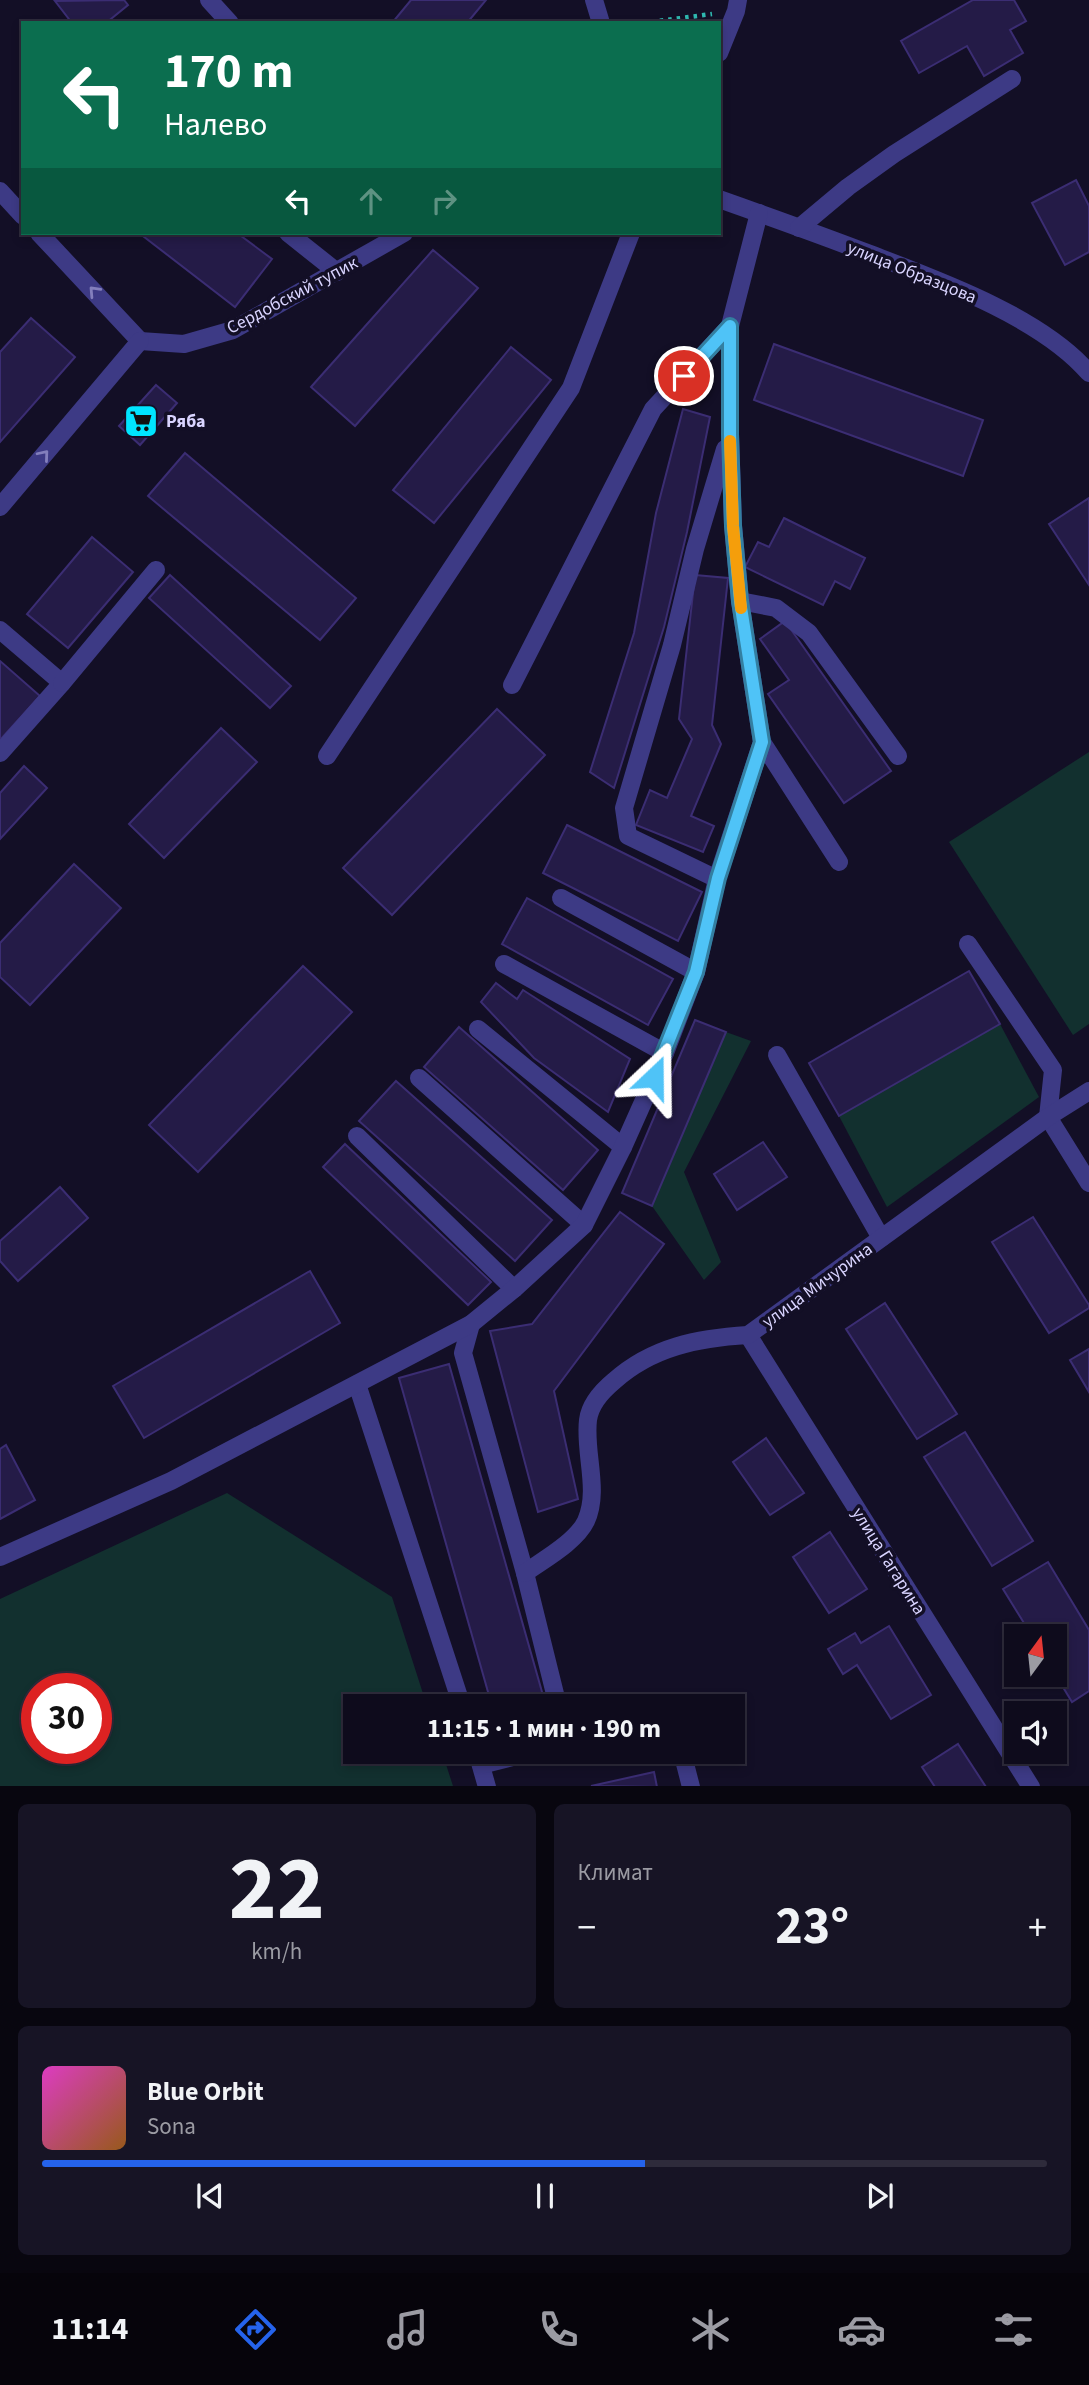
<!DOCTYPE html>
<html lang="ru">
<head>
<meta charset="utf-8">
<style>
	:root { --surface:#0e0b1c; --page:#171425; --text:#f1f3f6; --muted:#9b9ba3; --line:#2e2b3b; --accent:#2563eb }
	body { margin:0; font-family:"Source Sans 3",sans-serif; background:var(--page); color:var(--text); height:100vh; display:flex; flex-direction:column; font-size:26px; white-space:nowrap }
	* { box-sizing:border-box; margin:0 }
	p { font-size:23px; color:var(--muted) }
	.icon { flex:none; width:38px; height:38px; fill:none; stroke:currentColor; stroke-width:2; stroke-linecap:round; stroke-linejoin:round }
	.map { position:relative; height:1786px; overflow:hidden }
	.details { display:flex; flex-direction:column; gap:18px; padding:18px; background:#08060f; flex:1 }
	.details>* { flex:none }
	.guide { position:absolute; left:21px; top:21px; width:700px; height:214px; border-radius:0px; box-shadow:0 4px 10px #0003,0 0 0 2px var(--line); background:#0b6e4f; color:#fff; overflow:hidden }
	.needle { width:46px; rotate:15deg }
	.controls { position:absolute; left:1004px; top:1624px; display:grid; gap:14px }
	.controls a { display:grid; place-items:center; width:63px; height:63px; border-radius:0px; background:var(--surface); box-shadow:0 4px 10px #0003,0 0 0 2px var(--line); font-size:35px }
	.speed { position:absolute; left:21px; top:1673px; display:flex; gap:14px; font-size:35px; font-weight:700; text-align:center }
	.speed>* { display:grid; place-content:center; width:91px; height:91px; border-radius:50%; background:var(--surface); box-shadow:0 4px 10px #0003,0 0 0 2px var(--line); line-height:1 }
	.speed .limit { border:10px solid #d22; background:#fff; color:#111 }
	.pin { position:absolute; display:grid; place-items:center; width:60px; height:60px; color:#fff; margin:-30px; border:4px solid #fff; border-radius:50%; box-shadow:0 2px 7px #0007 }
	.me { position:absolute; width:77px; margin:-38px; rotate:23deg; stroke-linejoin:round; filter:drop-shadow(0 0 5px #0008) }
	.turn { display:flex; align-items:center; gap:24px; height:147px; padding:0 28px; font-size:32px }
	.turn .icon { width:91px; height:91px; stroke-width:2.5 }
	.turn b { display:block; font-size:49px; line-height:60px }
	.lanes { display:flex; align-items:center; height:66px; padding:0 28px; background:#0003; justify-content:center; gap:35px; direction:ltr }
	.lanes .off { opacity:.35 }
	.big { font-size:52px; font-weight:700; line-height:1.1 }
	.details .tile { flex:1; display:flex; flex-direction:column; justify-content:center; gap:10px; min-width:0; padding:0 24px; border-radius:10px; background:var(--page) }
	.details .dial { align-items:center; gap:0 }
	.dial b { font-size:91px; line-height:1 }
	.song { display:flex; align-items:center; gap:21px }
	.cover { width:84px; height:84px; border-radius:10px; background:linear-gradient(135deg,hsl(310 70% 55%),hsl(30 70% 35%)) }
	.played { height:7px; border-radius:4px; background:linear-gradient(90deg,var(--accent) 60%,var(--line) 60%) }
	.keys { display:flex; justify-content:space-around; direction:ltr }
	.heat { display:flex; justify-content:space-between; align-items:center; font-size:38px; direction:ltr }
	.details .tiles { flex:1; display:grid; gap:18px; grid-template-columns:1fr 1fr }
	.tile:last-child { grid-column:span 2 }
	.trip { position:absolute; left:343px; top:1694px; width:402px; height:70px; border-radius:0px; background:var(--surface); box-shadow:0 4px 10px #0003,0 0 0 2px var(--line); font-weight:700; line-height:70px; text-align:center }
	.tabs { display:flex; height:112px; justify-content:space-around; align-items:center; background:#06040b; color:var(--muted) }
	.tabs .icon { width:49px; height:49px }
	.tabs .current { color:var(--accent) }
	.tabs b { font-size:32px; color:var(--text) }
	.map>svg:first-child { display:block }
	.green { fill:#12302f; fill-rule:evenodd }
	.building { fill:#241b47; stroke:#3b2d73; stroke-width:2 }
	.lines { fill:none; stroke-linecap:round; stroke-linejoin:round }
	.path { stroke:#2fb8b0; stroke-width:4.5; stroke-dasharray:3.5 5; stroke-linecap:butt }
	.minor { stroke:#3d3a85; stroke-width:18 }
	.oneway { stroke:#837fbc }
	.route-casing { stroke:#337fa1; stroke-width:18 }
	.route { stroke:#4fc3f7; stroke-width:12 }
	.slow { stroke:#f59e0b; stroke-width:12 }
	.labels { text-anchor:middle; stroke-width:7; stroke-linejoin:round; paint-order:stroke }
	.street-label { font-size:18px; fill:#d9d4ff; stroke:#130f26 }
	.poi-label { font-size:18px; font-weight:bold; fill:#d9d4ff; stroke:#130f26; text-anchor:start }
</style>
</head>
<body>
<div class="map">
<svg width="1089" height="1787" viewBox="0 0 1089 1787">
	<rect width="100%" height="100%" fill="#130f26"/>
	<g class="green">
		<path d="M1089,752V1024L1073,1035L949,842Z"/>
		<path d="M1000,1024L1039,1097L887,1207L839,1116Z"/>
		<path d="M726,1032L751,1041L684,1172L721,1262L704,1280L652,1206Z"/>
		<path d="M227,1493L392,1597L427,1706H355V1752H442L453,1786H0V1599ZM37,1689H96V1748H37Z"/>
	</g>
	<g class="building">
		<path d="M124,0L128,5L106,23H72L55,1Z"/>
		<path d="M411,0H486L467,23H392Z"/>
		<path d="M973,0H1014L1026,21L1010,30L1023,53L984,76L967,46L919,73L901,41Z"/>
		<path d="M1076,180L1089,206V252L1065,265L1032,203Z"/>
		<path d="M139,233H237L272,259L235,307Z"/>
		<path d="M433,250L478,288L355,426L311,387Z"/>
		<path d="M31,318L75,357L0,442V352Z"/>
		<path d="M774,344L983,420L963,476L754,400Z"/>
		<path d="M511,347L551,380L434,523L393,490Z"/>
		<path d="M156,385L177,403L140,445L119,426Z"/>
		<path d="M683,409L710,417L687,532L664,627L614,788L590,772L634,633L656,513Z"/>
		<path d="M185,453L356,598L320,640L148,496Z"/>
		<path d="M1089,498V585L1049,524Z"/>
		<path d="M784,518L865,558L850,589L835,581L823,605L745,567L758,542L769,547Z"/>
		<path d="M92,537L133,572L68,648L27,614Z"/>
		<path d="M170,575L291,686L270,708L149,598Z"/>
		<path d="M695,575L728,578L712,725L721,744L691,816L714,826L703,852L636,825L650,790L667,798L692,739L679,719Z"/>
		<path d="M785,621L891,771L844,803L768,694L789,680L760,639Z"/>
		<path d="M0,661L40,696L0,740Z"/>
		<path d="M497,709L545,755L392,915L343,868Z"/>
		<path d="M221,728L257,762L164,858L129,824Z"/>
		<path d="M24,766L47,788L0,839V793Z"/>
		<path d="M567,825L702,892L678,941L543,873Z"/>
		<path d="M74,864L121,908L30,1005L0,977V943Z"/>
		<path d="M527,898L673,979L648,1025L502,944Z"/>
		<path d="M303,966L352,1012L198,1172L149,1125Z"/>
		<path d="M969,971L1000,1024L839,1116L809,1063Z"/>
		<path d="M496,983L517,999L523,990L630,1059L608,1112L534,1058L481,1002Z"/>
		<path d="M695,1020L726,1032L652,1206L622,1193Z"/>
		<path d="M459,1027L598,1150L563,1190L424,1067Z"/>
		<path d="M396,1081L552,1220L515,1261L359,1121Z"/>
		<path d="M763,1142L787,1177L737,1210L714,1174Z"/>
		<path d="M345,1144L491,1282L468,1305L323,1167Z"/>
		<path d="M60,1187L88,1218L18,1281L0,1261V1241Z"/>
		<path d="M620,1212L664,1244L554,1391L578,1499L538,1512L490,1331L532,1324Z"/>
		<path d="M1033,1217L1089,1305V1308L1049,1333L992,1242Z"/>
		<path d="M310,1271L340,1323L144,1438L113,1386Z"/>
		<path d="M885,1303L957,1414L917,1439L846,1329Z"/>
		<path d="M1089,1349V1392L1070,1360Z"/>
		<path d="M449,1364L546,1706H492L399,1378Z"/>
		<path d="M965,1432L1033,1541L992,1566L924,1457Z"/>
		<path d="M766,1438L804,1493L770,1515L733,1462Z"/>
		<path d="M6,1445L35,1500L0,1519V1449Z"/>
		<path d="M830,1532L867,1589L829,1613L793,1557Z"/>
		<path d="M1048,1562L1089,1630V1691L1072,1702L1055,1674V1636H1032L1003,1589Z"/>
		<path d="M889,1626L931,1695L891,1719L857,1665L843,1674L828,1649L855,1633L861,1643Z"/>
		<path d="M958,1744L986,1787H935L922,1767Z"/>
		<path d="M654,1772L657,1787L591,1786Z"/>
	</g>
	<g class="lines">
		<path class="path" d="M643,23L712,14"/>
		<g class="minor">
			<path d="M209,0L230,23"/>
			<path d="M594,0L601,23"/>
			<path d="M719,53L736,11L738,0"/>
			<path d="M0,191L23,216"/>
			<path d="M719,199C770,217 820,235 870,254C938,280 1041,317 1089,373"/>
			<path d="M799,228L848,187L894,154L1012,79"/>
			<path d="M39,233L140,341"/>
			<path d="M288,233L337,272"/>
			<path d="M140,341L184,344L233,330L404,233"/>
			<path d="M0,507L140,341"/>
			<path d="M740,601L776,608L809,633L898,756"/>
			<path d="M0,630L62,683L0,753"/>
			<path d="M62,683L156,570"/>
			<path d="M512,685L653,409L730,326"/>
			<path d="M762,742L839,862"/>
			<path d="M327,756L571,388L631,233"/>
			<path d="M717,879L628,836L624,808L672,645L695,549L725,449"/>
			<path d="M561,898L696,972"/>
			<path d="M968,944L1053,1070L1048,1117"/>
			<path d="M504,964L665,1053"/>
			<path d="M478,1029L623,1147"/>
			<path d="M777,1055L881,1238"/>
			<path d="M419,1078L584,1225"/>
			<path d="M1048,1117L1089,1183"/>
			<path d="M357,1136L514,1289"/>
			<path d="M471,1324L463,1353L525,1573L558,1706"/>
			<path d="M748,1335L1031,1787"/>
			<path d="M357,1384L462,1706"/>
			<path d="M0,1557L171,1481L471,1324L514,1289L584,1225L623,1147L665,1053L696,972L717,879L762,742L740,601L733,525L730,434V326L759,213"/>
			<path d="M525,1573C543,1560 576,1542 586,1521C600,1490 584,1453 588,1420C590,1404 602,1391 614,1381C652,1347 698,1338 748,1335L1048,1117L1089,1091"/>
			<path d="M477,1752L487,1787"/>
			<path d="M682,1752L691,1787"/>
			<path d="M481,1765L532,1752"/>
		</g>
	</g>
	<defs><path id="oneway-chevron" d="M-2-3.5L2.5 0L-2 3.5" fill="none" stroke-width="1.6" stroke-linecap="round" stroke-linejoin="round" transform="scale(1.75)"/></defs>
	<g class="oneway">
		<use href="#oneway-chevron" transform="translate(94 291) rotate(-133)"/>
		<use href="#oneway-chevron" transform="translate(44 455) rotate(-50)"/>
	</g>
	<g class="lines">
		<g class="route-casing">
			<path id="route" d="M654,1077L696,972L718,878L762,742L740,601L733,526L730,434V326L684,376"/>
		</g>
		<use href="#route" class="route"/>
		<path class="slow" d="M730,441L733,526L741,608"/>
	</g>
	<defs>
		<g id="supermarket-square" transform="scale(1.75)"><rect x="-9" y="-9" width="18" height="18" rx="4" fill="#00e5ff" stroke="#130f26"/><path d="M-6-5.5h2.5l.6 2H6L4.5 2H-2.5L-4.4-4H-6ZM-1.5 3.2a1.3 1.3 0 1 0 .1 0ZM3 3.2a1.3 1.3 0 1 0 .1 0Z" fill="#111"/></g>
	</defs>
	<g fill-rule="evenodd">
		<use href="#supermarket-square" x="141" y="421"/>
	</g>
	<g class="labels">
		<g class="street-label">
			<text transform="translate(912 272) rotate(22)" y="6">улица Образцова</text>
			<text transform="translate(292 295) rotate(-28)" y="6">Сердобский тупик</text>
			<text transform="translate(817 1285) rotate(-36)" y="6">улица Мичурина</text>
			<text transform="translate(889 1561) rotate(58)" y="6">улица Гагарина</text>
		</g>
		<g class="poi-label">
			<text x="166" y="427">Ряба</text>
		</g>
	</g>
</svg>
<div class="controls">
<a><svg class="needle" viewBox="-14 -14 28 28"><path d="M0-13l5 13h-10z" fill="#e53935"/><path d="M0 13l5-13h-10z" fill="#9b9ba3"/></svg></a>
<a><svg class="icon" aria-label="sound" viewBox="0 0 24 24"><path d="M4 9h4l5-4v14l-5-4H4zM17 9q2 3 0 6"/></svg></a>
</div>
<div class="speed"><div class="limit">30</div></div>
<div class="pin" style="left:684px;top:376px;background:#d93025"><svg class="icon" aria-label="arrive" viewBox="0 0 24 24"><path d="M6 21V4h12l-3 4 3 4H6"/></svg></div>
<svg class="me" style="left:654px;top:1077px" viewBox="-20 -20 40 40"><path d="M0-17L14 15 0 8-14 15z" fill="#4fc3f7" stroke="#fff" stroke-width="4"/></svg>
<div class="trip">11:15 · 1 мин · 190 m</div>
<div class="guide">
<div class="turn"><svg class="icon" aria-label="left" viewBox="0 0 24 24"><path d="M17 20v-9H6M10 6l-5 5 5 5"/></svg><div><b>170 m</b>Налево</div></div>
<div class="lanes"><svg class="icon" aria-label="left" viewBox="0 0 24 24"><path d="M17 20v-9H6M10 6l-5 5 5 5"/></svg><svg class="icon off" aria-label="ahead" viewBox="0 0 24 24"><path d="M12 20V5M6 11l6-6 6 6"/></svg><svg class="icon off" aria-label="right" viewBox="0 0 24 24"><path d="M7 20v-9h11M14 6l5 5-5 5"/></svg></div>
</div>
</div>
<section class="details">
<div class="tiles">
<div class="tile dial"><b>22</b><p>km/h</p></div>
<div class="tile"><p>Климат</p>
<div class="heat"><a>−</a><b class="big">23°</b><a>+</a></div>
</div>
<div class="tile">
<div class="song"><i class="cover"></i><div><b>Blue Orbit</b><p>Sona</p></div></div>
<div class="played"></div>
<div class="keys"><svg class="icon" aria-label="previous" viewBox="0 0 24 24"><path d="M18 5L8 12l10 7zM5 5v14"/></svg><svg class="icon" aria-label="pause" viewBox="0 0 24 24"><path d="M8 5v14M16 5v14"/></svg><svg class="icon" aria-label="next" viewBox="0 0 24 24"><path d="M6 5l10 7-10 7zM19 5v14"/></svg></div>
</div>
</div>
</section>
<nav class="tabs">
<b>11:14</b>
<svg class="icon current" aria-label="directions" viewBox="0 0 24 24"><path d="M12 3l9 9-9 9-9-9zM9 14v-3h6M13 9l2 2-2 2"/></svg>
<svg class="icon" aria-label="music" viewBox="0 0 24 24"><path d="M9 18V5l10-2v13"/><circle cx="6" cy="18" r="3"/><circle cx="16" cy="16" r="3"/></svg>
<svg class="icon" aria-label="phone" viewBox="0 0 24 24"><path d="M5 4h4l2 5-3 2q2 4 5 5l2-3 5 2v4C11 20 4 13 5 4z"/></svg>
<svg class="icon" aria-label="climate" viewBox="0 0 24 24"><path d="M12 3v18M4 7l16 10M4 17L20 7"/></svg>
<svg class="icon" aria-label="car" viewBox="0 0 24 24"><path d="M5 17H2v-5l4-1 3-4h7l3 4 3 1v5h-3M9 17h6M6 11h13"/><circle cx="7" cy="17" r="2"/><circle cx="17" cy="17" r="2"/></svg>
<svg class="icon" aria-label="filters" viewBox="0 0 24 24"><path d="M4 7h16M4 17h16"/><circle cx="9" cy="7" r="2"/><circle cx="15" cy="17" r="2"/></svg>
</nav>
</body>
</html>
